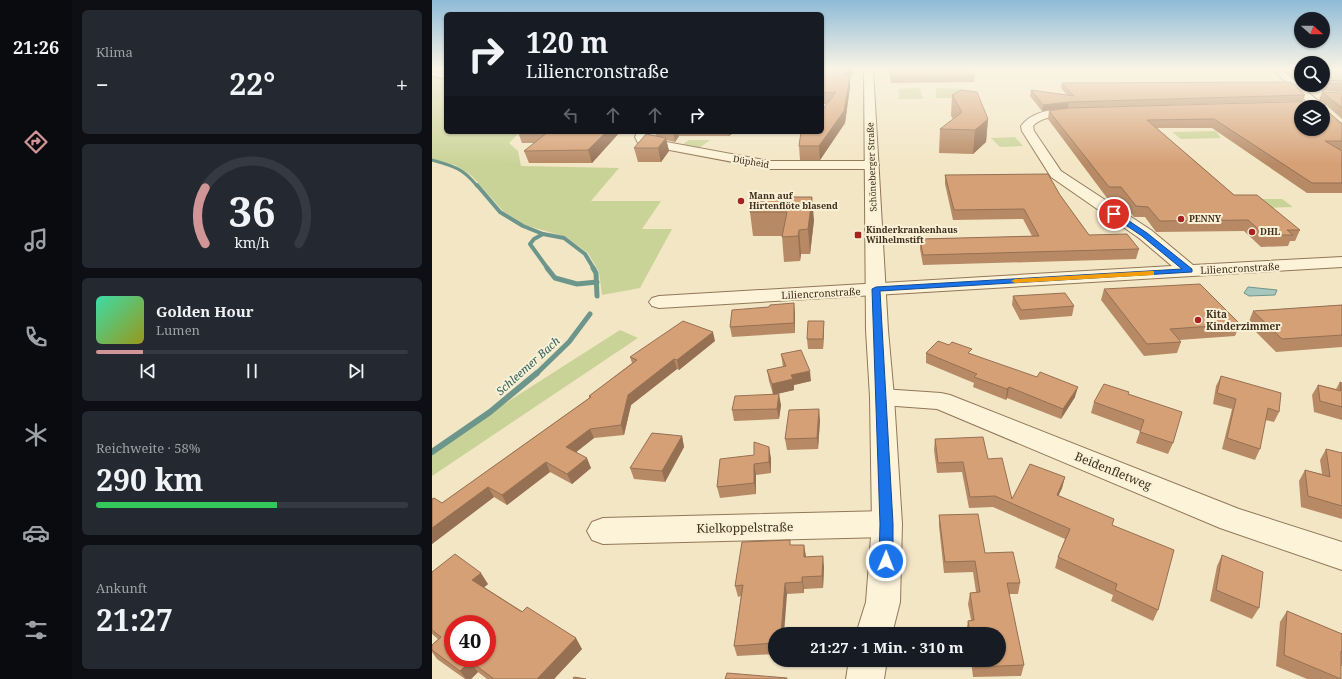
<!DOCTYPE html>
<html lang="de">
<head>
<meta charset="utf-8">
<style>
	:root { --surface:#171b24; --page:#242831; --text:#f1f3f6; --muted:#9ea1a6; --line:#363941; --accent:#d09596 }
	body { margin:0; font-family:"Noto Serif",serif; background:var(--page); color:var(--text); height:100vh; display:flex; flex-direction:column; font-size:15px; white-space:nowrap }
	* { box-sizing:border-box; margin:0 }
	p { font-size:13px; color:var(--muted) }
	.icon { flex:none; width:22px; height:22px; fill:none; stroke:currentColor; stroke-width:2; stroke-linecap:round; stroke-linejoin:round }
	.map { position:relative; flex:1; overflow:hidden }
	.sheet { display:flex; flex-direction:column; gap:10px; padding:10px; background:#0d0f14; width:360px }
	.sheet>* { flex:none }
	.top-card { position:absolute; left:12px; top:12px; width:380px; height:122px; border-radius:6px; box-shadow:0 1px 3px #0004; background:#171b24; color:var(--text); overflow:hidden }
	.needle { width:26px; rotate:111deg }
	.fabs { position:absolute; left:862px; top:12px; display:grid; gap:8px }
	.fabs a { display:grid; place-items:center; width:36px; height:36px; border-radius:50%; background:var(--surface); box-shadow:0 1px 3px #0004; font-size:20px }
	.speed { position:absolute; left:12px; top:615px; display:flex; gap:8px; font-size:20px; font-weight:700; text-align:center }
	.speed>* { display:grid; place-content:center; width:52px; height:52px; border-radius:50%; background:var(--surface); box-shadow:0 1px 3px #0004; line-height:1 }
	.speed .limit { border:6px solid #d22; background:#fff; color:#111 }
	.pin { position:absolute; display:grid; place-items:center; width:34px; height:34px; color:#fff; margin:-17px; border:2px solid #fff; border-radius:50%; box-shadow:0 1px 4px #0007 }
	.me { position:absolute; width:44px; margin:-22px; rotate:1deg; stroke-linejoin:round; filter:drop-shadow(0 0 3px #0008) }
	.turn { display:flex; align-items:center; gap:14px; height:84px; padding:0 16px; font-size:18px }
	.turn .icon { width:52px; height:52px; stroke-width:2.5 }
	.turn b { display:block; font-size:28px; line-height:34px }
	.lanes { display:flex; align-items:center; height:38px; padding:0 16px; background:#0003; justify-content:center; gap:20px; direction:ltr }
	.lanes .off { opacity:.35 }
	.big { font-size:30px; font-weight:700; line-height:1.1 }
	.sheet .widget { flex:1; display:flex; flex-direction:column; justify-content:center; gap:6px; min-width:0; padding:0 14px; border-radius:6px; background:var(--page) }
	.sheet .dial { align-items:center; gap:0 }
	.dial svg { height:104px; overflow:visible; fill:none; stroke:var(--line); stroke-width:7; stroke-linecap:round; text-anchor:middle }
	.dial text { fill:var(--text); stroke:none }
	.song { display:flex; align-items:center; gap:12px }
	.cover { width:48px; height:48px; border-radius:6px; background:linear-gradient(135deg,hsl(160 70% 55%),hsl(60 70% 35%)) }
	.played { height:4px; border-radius:2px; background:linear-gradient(90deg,var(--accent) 15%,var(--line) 15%) }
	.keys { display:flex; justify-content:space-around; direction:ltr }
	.heat { display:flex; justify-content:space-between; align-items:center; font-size:22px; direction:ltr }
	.charge { height:6px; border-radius:3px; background:linear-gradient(90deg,#34c759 58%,var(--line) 0) }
	.trip { position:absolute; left:336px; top:627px; width:238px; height:40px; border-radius:20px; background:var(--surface); box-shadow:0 1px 3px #0004; font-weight:700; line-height:40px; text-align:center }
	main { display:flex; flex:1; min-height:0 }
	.dock { display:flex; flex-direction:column; width:72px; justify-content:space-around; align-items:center; background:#090b0e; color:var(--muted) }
	.dock .icon { width:28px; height:28px }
	.dock .active { color:var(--accent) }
	.dock b { font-size:18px; color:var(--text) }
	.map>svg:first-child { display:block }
	.green { fill:#cad397 }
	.cemetery { fill:#c0c796 }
	.water { fill:#a7c6bd; stroke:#6c968c }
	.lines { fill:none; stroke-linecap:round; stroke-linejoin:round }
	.stream-far3 { stroke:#6c968c; stroke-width:3 }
	.stream-far2 { stroke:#6c968c; stroke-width:4 }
	.stream-far1 { stroke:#6c968c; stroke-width:5 }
	.stream { stroke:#6c968c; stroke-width:6 }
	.minor-casing { stroke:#917758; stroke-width:2 }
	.tertiary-casing { stroke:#917758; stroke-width:2 }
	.minor { fill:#fcf3d9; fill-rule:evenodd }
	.tertiary { fill:#fcf3d9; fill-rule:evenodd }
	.wall { fill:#b78a65 }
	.shaded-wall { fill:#957053 }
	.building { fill:#d5a076; stroke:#957053; fill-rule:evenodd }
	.route { fill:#1a73e8; stroke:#114b97 }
	.slow { fill:#f59e0b }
	.poi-dot { fill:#a72321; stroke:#f9f0d5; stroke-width:1.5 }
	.labels { text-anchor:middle; stroke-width:4; stroke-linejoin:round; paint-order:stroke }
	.far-street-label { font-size:9px; fill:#3f2f1e; stroke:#f9f0d5 }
	.far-poi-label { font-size:9px; font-weight:bold; fill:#3f2f1e; stroke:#f9f0d5; text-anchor:start }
	.street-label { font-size:10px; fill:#3f2f1e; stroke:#f9f0d5 }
	.poi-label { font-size:10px; font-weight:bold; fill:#3f2f1e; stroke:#f9f0d5; text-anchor:start }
	.water-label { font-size:11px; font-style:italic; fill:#2b605e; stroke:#f9f0d5 }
	.near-street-label { font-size:12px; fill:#3f2f1e; stroke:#f9f0d5 }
</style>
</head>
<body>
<main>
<nav class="dock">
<b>21:26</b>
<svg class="icon active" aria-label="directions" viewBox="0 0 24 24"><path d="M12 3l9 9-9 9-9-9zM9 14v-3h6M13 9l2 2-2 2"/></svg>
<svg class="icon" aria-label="music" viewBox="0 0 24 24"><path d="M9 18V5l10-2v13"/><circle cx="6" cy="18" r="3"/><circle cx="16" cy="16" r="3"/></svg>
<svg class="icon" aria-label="phone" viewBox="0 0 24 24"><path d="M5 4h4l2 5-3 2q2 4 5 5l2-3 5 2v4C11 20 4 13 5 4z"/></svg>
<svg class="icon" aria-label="climate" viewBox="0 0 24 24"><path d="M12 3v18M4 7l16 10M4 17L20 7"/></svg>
<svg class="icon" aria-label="car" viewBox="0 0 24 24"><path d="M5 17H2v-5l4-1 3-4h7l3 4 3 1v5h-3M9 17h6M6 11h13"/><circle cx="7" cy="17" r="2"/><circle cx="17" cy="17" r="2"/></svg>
<svg class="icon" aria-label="filters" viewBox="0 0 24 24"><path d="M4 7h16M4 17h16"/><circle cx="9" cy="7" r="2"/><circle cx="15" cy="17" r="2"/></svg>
</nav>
<section class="sheet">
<div class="widget"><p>Klima</p>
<div class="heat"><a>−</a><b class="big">22°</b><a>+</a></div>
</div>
<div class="widget dial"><svg viewBox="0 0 100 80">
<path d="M14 69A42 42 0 1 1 86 69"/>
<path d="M14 69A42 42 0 0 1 14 26" stroke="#d09596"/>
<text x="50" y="56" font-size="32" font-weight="700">36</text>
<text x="50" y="72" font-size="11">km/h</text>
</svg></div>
<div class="widget">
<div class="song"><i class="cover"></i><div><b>Golden Hour</b><p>Lumen</p></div></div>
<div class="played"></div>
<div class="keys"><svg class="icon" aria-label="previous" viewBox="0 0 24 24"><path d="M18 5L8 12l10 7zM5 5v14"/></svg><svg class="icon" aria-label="pause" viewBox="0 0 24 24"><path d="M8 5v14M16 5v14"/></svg><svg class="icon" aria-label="next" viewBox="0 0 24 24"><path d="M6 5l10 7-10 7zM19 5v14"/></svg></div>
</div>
<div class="widget"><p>Reichweite · 58%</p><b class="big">290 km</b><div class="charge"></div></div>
<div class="widget"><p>Ankunft</p><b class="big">21:27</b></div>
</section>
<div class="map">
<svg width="910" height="679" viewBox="0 0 910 679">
	<rect width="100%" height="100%" fill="#f3e6c5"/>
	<g class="green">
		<path d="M0,75L14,77V132H88L77,143L86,151L89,166L187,168L159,201H229L210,229H240L208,288L170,295L167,272L156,253L134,237L93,225L71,211L40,176L23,165L0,159Z"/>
		<path d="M488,88L491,99H467L466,89Z"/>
		<path d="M504,88L530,89L531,98H504Z"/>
		<path d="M784,131L789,138L749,139L740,132Z"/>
		<path d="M583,137L591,146L568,147L559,138Z"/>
		<path d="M257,140H278L267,148L250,145Z"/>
		<path d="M823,199H850L861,207L834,208Z"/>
		<path d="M188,330L206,338L0,476V450Z"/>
	</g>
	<g class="cemetery">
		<path d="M848,69H869V83L862,82Z"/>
		<path d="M891,69H910V84L891,83Z"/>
	</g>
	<path class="water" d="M816,287L845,290L843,295L817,296L812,293Z"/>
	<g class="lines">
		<path class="stream-far3" d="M0,160C21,166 31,168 45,186"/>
		<g class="stream-far2">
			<path d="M45,185L68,212L91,226L111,234L132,238L153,254L162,269"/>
			<path d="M111,234L102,239L98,244L116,269"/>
		</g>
		<g class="stream-far1">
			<path d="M115,268L123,278L145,284L165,282"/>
			<path d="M161,268L164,273L165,296"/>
			<path d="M104,374L137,342L158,314"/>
		</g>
		<path class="stream" d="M0,452L58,412L105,373"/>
		<g class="minor-casing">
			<g id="minor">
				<path d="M840,69H849L891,105L892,107L891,109V107H881Z"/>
				<path d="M0,70L14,72V78L0,76Z"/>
				<path d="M626,109H647L653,112C645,121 616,110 601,126L602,131L629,171L719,230L761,265L910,257V267L227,308L220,306L217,302L220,298L227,296L740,266L707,238L619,177L590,131L589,126C598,114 612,111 626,109Z"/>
				<path d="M205,132H217L215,137L218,139L338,161H440L445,162L447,165L445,168L440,169H338L211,145L206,143L203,137Z"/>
				<path d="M450,389L509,393L518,395L807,509L910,542V570L788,528L505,409L450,405L441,403L438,397L441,391Z"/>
				<path d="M455,511L466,515L470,524L466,533L455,537L171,544L160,540L155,531L160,522L171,518Z"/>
			</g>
		</g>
		<g class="tertiary-casing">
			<g id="tertiary">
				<path d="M432,69H441L456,330L462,397L470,524L468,602L460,634H424L434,602L440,524L438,397L434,330Z"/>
				<path d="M417,660H455L452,679H414Z"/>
			</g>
		</g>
		<use href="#minor" class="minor"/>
		<use href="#tertiary" class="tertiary"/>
	</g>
	<g class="wall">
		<path d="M390,69H421V74L418,78V87L413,123L388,160H368L367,146L390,132L395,104H390Z"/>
		<path d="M457,69H563L562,71H539L543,76L542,82L459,83Z"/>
		<path d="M891,80L910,81V92L876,90L872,87L873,85H891Z"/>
		<path d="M630,83L873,95L871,101L636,108L610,111L598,96L599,90L635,95L629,88Z"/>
		<path d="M890,92L910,93V119L893,104V109L909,123H910V150H908L910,151V193H875L780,128H725L802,195L868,230L863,241H858L856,246L829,247L812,231L724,232L713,217H702L687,197L675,198L616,119L617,111L888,101L887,100Z"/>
		<path d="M520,95L556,119L554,142L541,154L507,153L508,129L521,119L519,116Z"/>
		<path d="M86,132H188L160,163H97L92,151L102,143H90Z"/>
		<path d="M223,132H303L297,136H247L243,142L234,140L237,151L229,162H206L202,148L224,136Z"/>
		<path d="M513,175L628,195L657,235L707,249L704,259L491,265L488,249V239L600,236L591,219L521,220L513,184Z"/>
		<path d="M324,197L382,220L378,254H369L368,261L352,262L350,236H321L318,212Z"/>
		<path d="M672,289L808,324L803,336L747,340L749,342L745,353L712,356L669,300Z"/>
		<path d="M581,296L642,306L640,316L588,320L580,305Z"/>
		<path d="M910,305V347L844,352L816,324L821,311Z"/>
		<path d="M363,313V333L300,337L298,327Z"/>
		<path d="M392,321V331L391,349H376L375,339Z"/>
		<path d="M283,341L247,370L245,369L199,405L192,435L162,438L144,452L159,468L140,484L118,472L75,505L62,497L0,544V499L10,503L157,398V396L200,363L198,357Z"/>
		<path d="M494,353L539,354L643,397L629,419L575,398L574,400L541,387L542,383L494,363Z"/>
		<path d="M349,354L379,381L362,385V390L343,394L349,405L347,419L302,421L300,410L341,394L337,381L335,370L351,367Z"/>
		<path d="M789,376L847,412L842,422L833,420L828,449L823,460L790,449L800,409L781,404L784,386Z"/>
		<path d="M908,382L910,383V420L882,412L880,395L886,385L904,389Z"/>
		<path d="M696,394L741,443L736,454L704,443L708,431L659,413L662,402Z"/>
		<path d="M388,420L386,449L355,450L353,439Z"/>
		<path d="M250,436L252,447L233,482L202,479L198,468Z"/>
		<path d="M503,439L556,459L580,499L633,477L630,488L626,496L680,525L726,610L721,621L679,601L681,595L623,568L626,557L633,539L561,507L537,508L530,472L505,473L502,450Z"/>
		<path d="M894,449L910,453V519L869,507L867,481L873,470L890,474L888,460Z"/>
		<path d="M339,458V473L324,475V494L288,498L285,487L288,459Z"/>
		<path d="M507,515L553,553L588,583L586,594H577L592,665L589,676L541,677L539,660H567V634H535L534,632L536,621L539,620L536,604L538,593L544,592L541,572L512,573L507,526Z"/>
		<path d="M359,545L374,556V557L392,567L391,588L372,589V593L355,594L343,634V654L305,656L302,646L309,596L306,597L303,586Z"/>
		<path d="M790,555L827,608L820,619L778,601L785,566Z"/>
		<path d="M0,572L56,584L52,587L150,649L122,679H55L46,672L39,679H33L5,659L0,652V645L6,639L0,634Z"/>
		<path d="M855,611L910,634V666H909V679H875L844,666L848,622Z"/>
	</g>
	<g class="shaded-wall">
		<path d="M416,69H421V74L418,78V87L413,123L388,160L387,146L411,75Z"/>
		<path d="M637,102L636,108L610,111L611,105Z"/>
		<path d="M556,119L554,142L541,154L543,130Z"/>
		<path d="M174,132H188L160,163L156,150Z"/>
		<path d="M241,132H246L247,136L243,142Z"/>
		<path d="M296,132H303L297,136Z"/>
		<path d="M234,138L237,151L229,162L226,148Z"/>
		<path d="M380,197L382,220L378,254L376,229Z"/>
		<path d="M367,230L369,254L368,261L366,236Z"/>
		<path d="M362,303L363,313V333L362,323Z"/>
		<path d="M392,321V331L391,349V339Z"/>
		<path d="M281,332L283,341L247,370L245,360Z"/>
		<path d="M242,359L245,369L199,405L192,435L189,425L196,395Z"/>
		<path d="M378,371L379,381L362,385V390L341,395L340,384L359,375Z"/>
		<path d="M577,387L575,398L574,400L575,389Z"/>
		<path d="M646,387L643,397L629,419L631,409Z"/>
		<path d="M347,394L349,405L347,419L345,409Z"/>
		<path d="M387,409L388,420L386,449L385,438Z"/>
		<path d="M158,429L162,438L138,457L134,447Z"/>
		<path d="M250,436L252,447L233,482L230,471Z"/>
		<path d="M337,447L339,458V473L337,462Z"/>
		<path d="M155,458L159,468L140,484L135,474Z"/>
		<path d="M114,462L118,472L75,505L70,495Z"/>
		<path d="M322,464L324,475V494L322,483Z"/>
		<path d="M633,477L630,488L622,506L625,495Z"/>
		<path d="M56,487L62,497L0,544V528Z"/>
		<path d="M372,545L374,556L373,569L372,557Z"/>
		<path d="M391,556L392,567L391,588L390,576Z"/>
		<path d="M49,573L56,584L48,591L40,580Z"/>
		<path d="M370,577L372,589V593L370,582Z"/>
		<path d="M353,583L355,594L352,634H349Z"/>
		<path d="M144,638L150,649L122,679H105Z"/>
		<path d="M38,661L46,672L39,679H34L28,671Z"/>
	</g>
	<g class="building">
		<path d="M390,69H416L411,75L418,76L412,111L387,146H367L369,132H390V110L404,92L390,93Z"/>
		<path d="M457,69H538L543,76L459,77Z"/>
		<path d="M891,80L910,81V84L891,83Z"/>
		<path d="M859,82L873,95L637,102L611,105L599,90L642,96L630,83Z"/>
		<path d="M529,90L545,92L556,119L543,130L508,129L530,112L520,95Z"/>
		<path d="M890,92L910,93V108Z"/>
		<path d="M893,101V109L909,123H910V141H893L910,151V183H880L782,119L715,120L802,195H825L868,230H855L861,235H833L816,220L728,221L716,207L704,206L689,187H677L617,111L637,108ZM869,107H891V129H869Z"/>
		<path d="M116,132H174L156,150L92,151Z"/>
		<path d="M214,134L234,138L226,148H202Z"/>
		<path d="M616,174L628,195L657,235L695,234L707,249L491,255L488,239L607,236L592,209L522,210L513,175Z"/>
		<path d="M324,197H380L376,229L367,230L366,236L350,237L355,212H318Z"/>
		<path d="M768,284L808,324L738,329L749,342L715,344L672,289Z"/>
		<path d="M633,293L642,306L589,310L581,296Z"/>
		<path d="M362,303V323L298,327L300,310L337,307L338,305Z"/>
		<path d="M910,305V335L850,339L821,311Z"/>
		<path d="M251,321L281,332L245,360L242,359L196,395L189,425L158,429L134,447L155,458L135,474L114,462L70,495L56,487L0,528V499L2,498L10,503L159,397L157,396L205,360L198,357Z"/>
		<path d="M376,321H392L391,339H375Z"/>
		<path d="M506,341L517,345L520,342L540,349L536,353L605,377L608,372L646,387L631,409L577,387L575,389L542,377L545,374L494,353Z"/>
		<path d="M369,350L378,371L359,375L361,379L340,384L335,370L354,366L349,354Z"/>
		<path d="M789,376L849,393L847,412L836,408L828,449L795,438L804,399L785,393Z"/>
		<path d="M908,382L910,383V407L888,401L886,385L909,391Z"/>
		<path d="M672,384L697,392L696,394L750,412L741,443L708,432L712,420L662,402Z"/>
		<path d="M347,394L345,409L300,410L303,396Z"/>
		<path d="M387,409L385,438L353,439L357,410Z"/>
		<path d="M220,433L250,436L230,471L198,468Z"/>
		<path d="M551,437L556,459L570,458L580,499L598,464L633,477L625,495L682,519L680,525L742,550L726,610L683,590L685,584L626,557L638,529L563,496L538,497L531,462L506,463L503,439Z"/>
		<path d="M322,442L337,447V462L322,464V483L285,487L288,459L322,455Z"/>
		<path d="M894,449L910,453V506L876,496L873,470L898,477Z"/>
		<path d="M546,514L553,553L581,552L588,583H575L592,665L543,667L542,660H567V634H538L536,621L542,620L538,593L548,592L543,561L513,562L507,515Z"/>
		<path d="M358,540V545H372V557L391,556L390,576L370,577V582L353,583L349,634H343V643L302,646L311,585L303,586L310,542Z"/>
		<path d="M23,554L49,573L40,580L90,612L95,607L144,638L105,679H62L38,661L28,671L0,650V645L9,637L0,630V572ZM21,624H55V658H21Z"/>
		<path d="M790,555L831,572L827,608L784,590Z"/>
		<path d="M855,611L910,634V651H909V679L852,655Z"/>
		<path d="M295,673L355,678V679H293Z"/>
		<path d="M142,677L154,679H141Z"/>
	</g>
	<linearGradient id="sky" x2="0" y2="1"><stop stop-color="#8ebbd7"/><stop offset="0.42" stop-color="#faf4e5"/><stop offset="1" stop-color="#faf4e5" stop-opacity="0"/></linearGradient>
	<rect width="910" height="164" fill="url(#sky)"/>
	<path class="route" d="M680,213H685L715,233L760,269V272L448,291L461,524V561L459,565L454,566L449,565L447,561L448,524L440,289L444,287L750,269L710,236L680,216Z"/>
	<path class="slow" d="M719,271H722V275L583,283L579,281L583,279Z"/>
	<g class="poi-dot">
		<circle cx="309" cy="201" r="4"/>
		<circle cx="749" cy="219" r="4"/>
		<circle cx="820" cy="232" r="4"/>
		<rect x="422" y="231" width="8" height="8" rx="2"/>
		<circle cx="766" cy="320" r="4"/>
	</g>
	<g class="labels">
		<g class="far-street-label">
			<text transform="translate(319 162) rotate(10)" y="3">Düpheid</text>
			<text transform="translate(440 167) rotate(-92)" y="3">Schöneberger Straße</text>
		</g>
		<g class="far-poi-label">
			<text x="317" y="199">Mann auf<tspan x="317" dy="10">Hirtenflöte blasend</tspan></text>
			<text x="757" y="222">PENNY</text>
			<text x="434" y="233">Kinderkrankenhaus<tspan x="434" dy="10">Wilhelmstift</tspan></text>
			<text x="828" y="235">DHL</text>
		</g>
		<g class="street-label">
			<text transform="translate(808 268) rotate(-3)" y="4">Liliencronstraße</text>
			<text transform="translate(389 293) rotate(-3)" y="4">Liliencronstraße</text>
		</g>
		<g class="poi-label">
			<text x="774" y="318">Kita<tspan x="774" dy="12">Kinderzimmer</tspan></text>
		</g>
		<g class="water-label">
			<text transform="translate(96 366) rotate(-42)" y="4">Schleemer Bach</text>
		</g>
		<g class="near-street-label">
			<text transform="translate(681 471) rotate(22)" y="4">Beidenfletweg</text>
			<text transform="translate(313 528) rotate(-1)" y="4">Kielkoppelstraße</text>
		</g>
	</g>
</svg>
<div class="fabs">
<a><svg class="needle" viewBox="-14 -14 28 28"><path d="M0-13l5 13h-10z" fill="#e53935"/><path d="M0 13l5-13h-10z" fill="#9ea1a6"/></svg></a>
<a><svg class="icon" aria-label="search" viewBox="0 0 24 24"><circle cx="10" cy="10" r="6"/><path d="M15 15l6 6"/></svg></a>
<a><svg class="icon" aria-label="layers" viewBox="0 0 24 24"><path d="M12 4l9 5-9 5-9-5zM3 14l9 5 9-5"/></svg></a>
</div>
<div class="speed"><div class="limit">40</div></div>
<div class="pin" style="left:682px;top:214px;background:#d93025"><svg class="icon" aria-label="arrive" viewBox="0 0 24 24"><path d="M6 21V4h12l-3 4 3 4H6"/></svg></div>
<svg class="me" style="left:454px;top:561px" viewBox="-20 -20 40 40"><circle r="17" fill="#1a73e8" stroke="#fff" stroke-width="3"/><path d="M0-11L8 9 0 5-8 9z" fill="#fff"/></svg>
<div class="trip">21:27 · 1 Min. · 310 m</div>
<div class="top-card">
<div class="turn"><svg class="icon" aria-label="right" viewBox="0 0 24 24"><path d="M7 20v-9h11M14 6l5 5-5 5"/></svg><div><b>120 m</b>Liliencronstraße</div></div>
<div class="lanes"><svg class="icon off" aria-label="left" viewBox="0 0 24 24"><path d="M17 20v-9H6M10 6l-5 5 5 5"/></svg><svg class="icon off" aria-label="ahead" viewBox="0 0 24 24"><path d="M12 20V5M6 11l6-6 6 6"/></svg><svg class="icon off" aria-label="ahead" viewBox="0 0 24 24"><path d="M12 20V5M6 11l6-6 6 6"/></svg><svg class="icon" aria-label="right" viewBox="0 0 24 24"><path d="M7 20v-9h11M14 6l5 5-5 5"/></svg></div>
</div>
</div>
</main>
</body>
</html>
